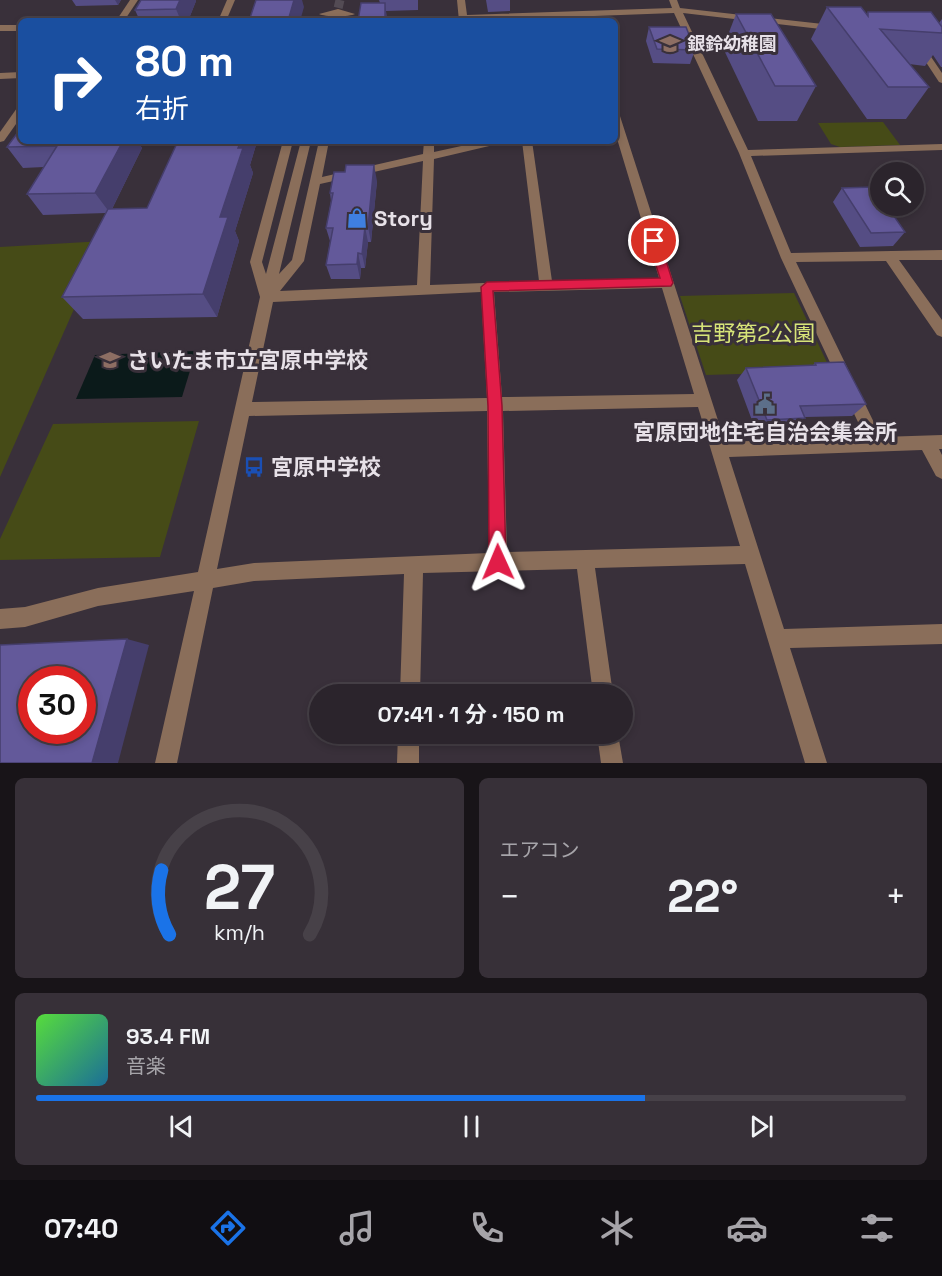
<!DOCTYPE html>
<html lang="ja">
<head>
<meta charset="utf-8">
<style>
	:root { --surface:#2b242c; --page:#373038; --text:#f1f3f6; --muted:#a6a4a9; --line:#474148; --accent:#1a73e8 }
	body { margin:0; font-family:"Space Grotesk","Noto Sans JP",sans-serif; background:var(--page); color:var(--text); height:100vh; display:flex; flex-direction:column; font-size:22px; white-space:nowrap }
	* { box-sizing:border-box; margin:0 }
	p { font-size:20px; color:var(--muted) }
	.icon { flex:none; width:33px; height:33px; fill:none; stroke:currentColor; stroke-width:2; stroke-linecap:round; stroke-linejoin:round }
	.map { position:relative; height:763px; overflow:hidden }
	.details { display:flex; flex-direction:column; gap:15px; padding:15px; background:#181418; flex:1 }
	.details>* { flex:none }
	.guide { position:absolute; left:18px; top:18px; width:600px; height:126px; border-radius:9px; box-shadow:0 3px 9px #0003,0 0 0 2px var(--line); background:#1a4fa0; color:#fff; overflow:hidden }
	.fabs { position:absolute; left:870px; top:162px; display:grid; gap:12px }
	.fabs a { display:grid; place-items:center; width:54px; height:54px; border-radius:50%; background:var(--surface); box-shadow:0 3px 9px #0003,0 0 0 2px var(--line); font-size:30px }
	.speed { position:absolute; left:18px; top:666px; display:flex; gap:12px; font-size:30px; font-weight:700; text-align:center }
	.speed>* { display:grid; place-content:center; width:78px; height:78px; border-radius:50%; background:var(--surface); box-shadow:0 3px 9px #0003,0 0 0 2px var(--line); line-height:1 }
	.speed .limit { border:9px solid #d22; background:#fff; color:#111 }
	.pin { position:absolute; display:grid; place-items:center; width:51px; height:51px; color:#fff; margin:-26px; border:3px solid #fff; border-radius:50%; box-shadow:0 2px 6px #0007 }
	.me { position:absolute; width:66px; margin:-33px; rotate:359deg; stroke-linejoin:round; filter:drop-shadow(0 0 4px #0008) }
	.turn { display:flex; align-items:center; gap:21px; height:126px; padding:0 18px; font-size:27px }
	.turn .icon { width:78px; height:78px; stroke-width:2.5 }
	.turn b { display:block; font-size:42px; line-height:51px }
	.big { font-size:45px; font-weight:700; line-height:1.1 }
	.details .card { flex:1; display:flex; flex-direction:column; justify-content:center; gap:9px; min-width:0; padding:0 21px; border-radius:9px; background:var(--page) }
	.details .dial { align-items:center; gap:0 }
	.dial svg { height:156px; overflow:visible; fill:none; stroke:var(--line); stroke-width:7; stroke-linecap:round; text-anchor:middle }
	.dial text { fill:var(--text); stroke:none }
	.song { display:flex; align-items:center; gap:18px }
	.cover { width:72px; height:72px; border-radius:9px; background:linear-gradient(135deg,hsl(110 70% 55%),hsl(200 70% 35%)) }
	.played { height:6px; border-radius:3px; background:linear-gradient(90deg,var(--accent) 70%,var(--line) 70%) }
	.keys { display:flex; justify-content:space-around; direction:ltr }
	.heat { display:flex; justify-content:space-between; align-items:center; font-size:33px; direction:ltr }
	.details .tiles { flex:1; display:grid; gap:15px; grid-template-columns:1fr 1fr }
	.card:last-child { grid-column:span 2 }
	.trip { position:absolute; left:309px; top:684px; width:324px; height:60px; border-radius:30px; background:var(--surface); box-shadow:0 3px 9px #0003,0 0 0 2px var(--line); font-weight:700; line-height:60px; text-align:center }
	.tab-bar { display:flex; height:96px; justify-content:space-around; align-items:center; background:#110e12; color:var(--muted) }
	.tab-bar .icon { width:42px; height:42px }
	.tab-bar .on { color:var(--accent) }
	.tab-bar b { font-size:27px; color:var(--text) }
	.map>svg:first-child { display:block }
	.green { fill:#464b17 }
	.water { fill:#0b1a1a }
	.lines { fill:none; stroke-linecap:round; stroke-linejoin:round }
	.minor-tunnel { stroke:#534b54; stroke-width:9; stroke-dasharray:9 4.5; stroke-linecap:butt }
	.minor { fill:#8a6e5a; fill-rule:evenodd }
	.wall { fill:#554d84 }
	.shaded-wall { fill:#453e6c }
	.building { fill:#63599a; stroke:#453e6c; stroke-width:1.5; fill-rule:evenodd }
	.route { fill:#e11d48; stroke:#92132f; stroke-width:1.5 }
	.labels { text-anchor:middle; stroke-width:6; stroke-linejoin:round; paint-order:stroke }
	.far-poi-label { font-size:18px; font-weight:bold; fill:#e7e1e8; stroke:#39303a; text-anchor:start }
	.poi-label { font-size:22px; font-weight:bold; fill:#e7e1e8; stroke:#39303a; text-anchor:start }
	.park-label { font-size:22px; fill:#d7e478; stroke:#39303a }
</style>
</head>
<body>
<div class="map">
<svg width="942" height="763" viewBox="0 0 942 763">
	<rect width="100%" height="100%" fill="#39303a"/>
	<g class="green">
		<path d="M883,122L900,145L840,147L831,144L818,123Z"/>
		<path d="M104,241L0,477V247Z"/>
		<path d="M794,293L831,371L706,375L680,296Z"/>
		<path d="M199,421L160,557L0,560V539L53,424Z"/>
	</g>
	<path class="water" d="M196,351L182,397L76,399L95,355Z"/>
	<g class="lines">
		<path class="minor-tunnel" d="M335,21L340,0"/>
		<g class="minor">
			<path d="M130,0H138L124,21H116Z"/>
			<path d="M227,0H235L226,21H218Z"/>
			<path d="M457,0H465L467,15L672,8L669,0H677L680,8L841,26L842,28L838,31L683,13L748,150L942,144V150L751,156L791,253L942,250V260H899L942,320V337L937,335L886,261L796,262L881,437L942,435V449H939L942,455V479L936,476L922,450L729,457L784,629L942,624V644L790,648L827,763H805L745,564L595,568L613,694H593L577,569L423,573L420,694H400L404,574L254,581L213,588L177,763H155L194,591L98,606L25,627L0,629V609L25,607L98,588L198,572L260,297L250,262L283,141H293L262,262L266,274L301,141H311L279,274L292,260L319,141H329L322,177L423,154L424,141H434V152L484,141H503L502,143L434,159L430,285L539,281L522,141H532L552,281L659,278L615,132V112L619,113L725,442L865,437L781,258L739,153L674,13L459,21ZM423,161L417,285L280,291L304,261L320,184ZM662,288L694,394L502,397L494,292ZM481,292L487,398L252,402L273,302ZM698,407L740,546L507,552L503,411ZM487,411L489,553L254,563L217,569L249,416Z"/>
			<path d="M338,9L355,14C350,17 324,17 319,14Z"/>
			<rect x="0" y="25" width="21" height="6"/>
			<path d="M918,41L921,42L942,73V83L939,82L914,44Z"/>
			<path d="M21,72V78L0,79V73Z"/>
			<path d="M21,107V117L4,141L0,142V132L17,108Z"/>
			<path d="M398,734H419V763H397Z"/>
			<path d="M597,734H618L623,763H601Z"/>
		</g>
	</g>
	<g class="wall">
		<path d="M72,0H121L118,5L76,6Z"/>
		<path d="M379,0H418V10L386,11L387,21H358L380,3Z"/>
		<path d="M486,0H510V11L488,12Z"/>
		<path d="M196,1L188,21H140L135,10Z"/>
		<path d="M827,7L867,14L868,12L939,23L942,19V67H941L933,55L925,66L909,64L929,87L906,119H867L811,39Z"/>
		<path d="M736,14L816,86L797,121H758L723,48Z"/>
		<path d="M649,27L695,50L690,64L653,63L646,41Z"/>
		<path d="M21,141H143L140,145L142,148L112,209L147,208L178,141H255L256,145L250,165L253,173L235,231L239,241L217,317L83,319L62,297L106,213L43,215L27,194L44,167L23,168L7,147Z"/>
		<path d="M377,181L371,242H368L365,268H361L360,279H331L326,265L330,241L326,228L331,201L330,193Z"/>
		<path d="M842,188L905,232L893,246L860,247L833,202Z"/>
		<path d="M815,363L866,404L852,416L805,417L793,429L756,431L737,380L746,368L813,365Z"/>
	</g>
	<g class="shaded-wall">
		<path d="M115,0H121L118,5Z"/>
		<path d="M180,0H196V1L188,21H181L176,9Z"/>
		<path d="M294,0H302L304,7L300,21H288Z"/>
		<path d="M385,3L387,21H385Z"/>
		<path d="M123,141H143L140,145L142,148L110,213L95,193Z"/>
		<path d="M241,141H255L256,145L250,165L253,173L235,231L239,241L217,317L203,294L220,217Z"/>
		<path d="M374,165L377,181L371,242L368,227Z"/>
		<path d="M365,227L368,242L365,268L362,254Z"/>
		<path d="M358,253L361,268L360,279L357,264Z"/>
		<path d="M127,639L149,645L118,763H92Z"/>
	</g>
	<g class="building">
		<path d="M141,0H180L176,9L135,10Z"/>
		<path d="M256,0H294L288,21H249Z"/>
		<path d="M361,3H385V21H358Z"/>
		<path d="M827,7H861L868,16V12H931L942,27V33L880,29L929,87H888Z"/>
		<path d="M736,14H771L816,86H775Z"/>
		<path d="M649,27H686L695,50L657,49Z"/>
		<path d="M21,128V141H123L95,193L27,194L57,146L7,147Z"/>
		<path d="M178,141H241L238,148H243L220,217H228L203,294L62,297L108,209L147,208Z"/>
		<path d="M346,165H374L368,227H365L362,254L358,253L357,264L326,265L333,228H326L333,193H330L334,172H345Z"/>
		<path d="M874,187L880,196V206H887L905,232L871,233L842,188Z"/>
		<path d="M844,362L866,404L800,406L805,418L767,420L746,368L816,365L815,363Z"/>
		<path d="M127,639L92,763H0V645ZM32,680H82V730H32Z"/>
	</g>
	<path class="route" d="M654,237L660,241L673,283L671,286L493,291L502,406L506,562L504,568L498,570L492,568L489,562L488,406L481,287L487,282L660,278L648,241Z"/>
	<defs>
		<g id="school-bare" transform="scale(1.62)"><path d="M0-5L7-2L0 1L-7-2ZM-4 1L0 2.5L4 1V4Q0 6-4 4Z" fill="#8d6e63" stroke="#39303a" stroke-width="2.5" paint-order="stroke"/></g>
		<g id="shop-bare" transform="scale(1.62)"><path d="M-5-2.5h2.3a2.7 3.5 0 0 1 5.4 0H5L5.5 6h-11ZM-1.5-2.5h3a1.5 2.3 0 0 0-3 0Z" fill="#3f7fe0" stroke="#39303a" stroke-width="2.5" paint-order="stroke"/></g>
		<g id="civic-bare" transform="scale(1.62)"><path d="M-.6-6.5H3V-4.5H.6V-3L4-1V1h2V6H-6V1h2V-1L-.6-3ZM-1.2 2.5V6h2.4V2.5Z" fill="#5c6f8a" stroke="#39303a" stroke-width="2.5" paint-order="stroke"/></g>
		<g id="bus-bare" transform="scale(1.62)"><path d="M-5-6H5V4H4V6H2V4H-2V6H-4V4H-5ZM-3.5-4V0h7V-4ZM-3.5 1.2v1.5H-2V1.2ZM2 1.2v1.5H3.5V1.2Z" fill="#1a4fb4" stroke="#39303a" stroke-width="2.5" paint-order="stroke"/></g>
	</defs>
	<g fill-rule="evenodd">
		<use href="#school-bare" x="670" y="44"/>
		<use href="#shop-bare" x="357" y="218"/>
		<use href="#school-bare" x="110" y="360"/>
		<use href="#civic-bare" x="765" y="404"/>
		<use href="#bus-bare" x="254" y="467"/>
	</g>
	<g class="labels">
		<g class="far-poi-label">
			<text x="687" y="50">銀鈴幼稚園</text>
		</g>
		<g class="poi-label">
			<text x="374" y="226">Story</text>
			<text x="127" y="368">さいたま市立宮原中学校</text>
			<text x="765" y="440" text-anchor="middle">宮原団地住宅自治会集会所</text>
			<text x="271" y="475">宮原中学校</text>
		</g>
		<g class="park-label">
			<text x="753" y="341">吉野第2公園</text>
		</g>
	</g>
</svg>
<div class="fabs">
<a><svg class="icon" aria-label="search" viewBox="0 0 24 24"><circle cx="10" cy="10" r="6"/><path d="M15 15l6 6"/></svg></a>
</div>
<div class="speed"><div class="limit">30</div></div>
<div class="pin" style="left:654px;top:241px;background:#d93025"><svg class="icon" aria-label="arrive" viewBox="0 0 24 24"><path d="M6 21V4h12l-3 4 3 4H6"/></svg></div>
<svg class="me" style="left:498px;top:562px" viewBox="-20 -20 40 40"><path d="M0-17L14 15 0 8-14 15z" fill="#e11d48" stroke="#fff" stroke-width="4"/></svg>
<div class="trip">07:41 · 1 分 · 150 m</div>
<div class="guide">
<div class="turn"><svg class="icon" aria-label="right" viewBox="0 0 24 24"><path d="M7 20v-9h11M14 6l5 5-5 5"/></svg><div><b>80 m</b>右折</div></div>
</div>
</div>
<section class="details">
<div class="tiles">
<div class="card dial"><svg viewBox="0 0 100 80">
<path d="M14 69A42 42 0 1 1 86 69"/>
<path d="M14 69A42 42 0 0 1 10 36" stroke="#1a73e8"/>
<text x="50" y="56" font-size="32" font-weight="700">27</text>
<text x="50" y="72" font-size="11">km/h</text>
</svg></div>
<div class="card"><p>エアコン</p>
<div class="heat"><a>−</a><b class="big">22°</b><a>+</a></div>
</div>
<div class="card">
<div class="song"><i class="cover"></i><div><b>93.4 FM</b><p>音楽</p></div></div>
<div class="played"></div>
<div class="keys"><svg class="icon" aria-label="previous" viewBox="0 0 24 24"><path d="M18 5L8 12l10 7zM5 5v14"/></svg><svg class="icon" aria-label="pause" viewBox="0 0 24 24"><path d="M8 5v14M16 5v14"/></svg><svg class="icon" aria-label="next" viewBox="0 0 24 24"><path d="M6 5l10 7-10 7zM19 5v14"/></svg></div>
</div>
</div>
</section>
<nav class="tab-bar">
<b>07:40</b>
<svg class="icon on" aria-label="directions" viewBox="0 0 24 24"><path d="M12 3l9 9-9 9-9-9zM9 14v-3h6M13 9l2 2-2 2"/></svg>
<svg class="icon" aria-label="music" viewBox="0 0 24 24"><path d="M9 18V5l10-2v13"/><circle cx="6" cy="18" r="3"/><circle cx="16" cy="16" r="3"/></svg>
<svg class="icon" aria-label="phone" viewBox="0 0 24 24"><path d="M5 4h4l2 5-3 2q2 4 5 5l2-3 5 2v4C11 20 4 13 5 4z"/></svg>
<svg class="icon" aria-label="climate" viewBox="0 0 24 24"><path d="M12 3v18M4 7l16 10M4 17L20 7"/></svg>
<svg class="icon" aria-label="car" viewBox="0 0 24 24"><path d="M5 17H2v-5l4-1 3-4h7l3 4 3 1v5h-3M9 17h6M6 11h13"/><circle cx="7" cy="17" r="2"/><circle cx="17" cy="17" r="2"/></svg>
<svg class="icon" aria-label="filters" viewBox="0 0 24 24"><path d="M4 7h16M4 17h16"/><circle cx="9" cy="7" r="2"/><circle cx="15" cy="17" r="2"/></svg>
</nav>
</body>
</html>
